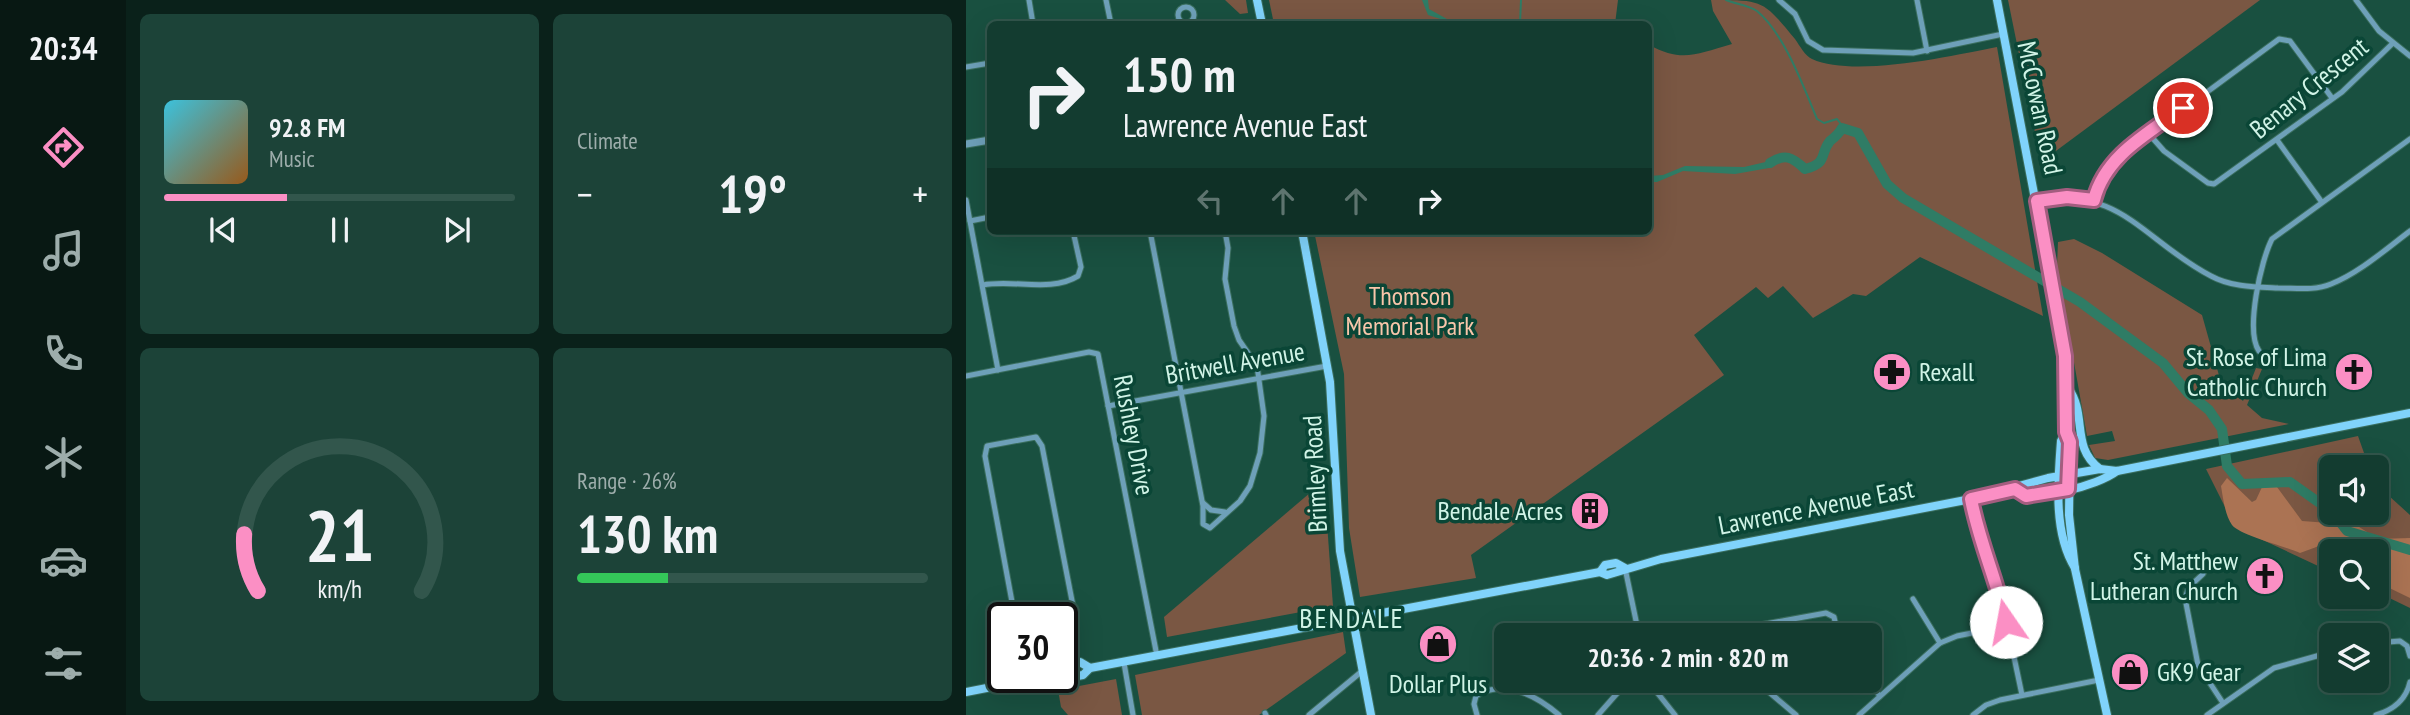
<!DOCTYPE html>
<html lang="en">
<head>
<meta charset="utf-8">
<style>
	:root { --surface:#133c30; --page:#1c4338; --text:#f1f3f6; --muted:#9dadab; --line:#32564c; --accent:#fb8fc4 }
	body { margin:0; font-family:"PT Sans Narrow",sans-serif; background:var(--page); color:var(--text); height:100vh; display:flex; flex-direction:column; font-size:26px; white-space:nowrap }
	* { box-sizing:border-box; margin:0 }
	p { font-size:23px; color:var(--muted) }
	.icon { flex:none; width:38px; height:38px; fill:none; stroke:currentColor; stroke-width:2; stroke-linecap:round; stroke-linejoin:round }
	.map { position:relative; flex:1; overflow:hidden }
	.side { display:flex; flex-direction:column; gap:14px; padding:14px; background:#0a211a; width:840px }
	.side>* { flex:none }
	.banner { position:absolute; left:21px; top:21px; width:665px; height:214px; border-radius:10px; box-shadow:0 7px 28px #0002,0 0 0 2px var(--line); background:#133c30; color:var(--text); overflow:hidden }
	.fabs { position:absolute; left:1353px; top:455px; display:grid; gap:14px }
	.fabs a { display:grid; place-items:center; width:70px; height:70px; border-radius:10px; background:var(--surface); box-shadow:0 7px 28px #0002,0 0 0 2px var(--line); font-size:35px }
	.speed { position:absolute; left:21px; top:602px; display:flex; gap:14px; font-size:35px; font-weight:700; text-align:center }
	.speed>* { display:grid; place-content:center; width:91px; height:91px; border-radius:50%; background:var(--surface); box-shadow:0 7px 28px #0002,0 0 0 2px var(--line); line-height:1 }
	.speed .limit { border:4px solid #111; border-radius:10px; background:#fff; color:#111 }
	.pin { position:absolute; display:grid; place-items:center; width:60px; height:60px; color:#fff; margin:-30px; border:4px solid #fff; border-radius:50%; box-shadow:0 2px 7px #0007 }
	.me { position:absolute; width:77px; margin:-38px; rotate:348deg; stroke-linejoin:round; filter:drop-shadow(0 0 5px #0008) }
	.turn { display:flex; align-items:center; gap:24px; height:147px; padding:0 21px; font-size:32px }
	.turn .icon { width:91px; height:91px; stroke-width:2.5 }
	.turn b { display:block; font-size:49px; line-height:60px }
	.lanes { display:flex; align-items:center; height:66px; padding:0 21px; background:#0003; justify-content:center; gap:35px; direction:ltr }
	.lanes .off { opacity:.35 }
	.big { font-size:52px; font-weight:800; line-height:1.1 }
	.side .tile { flex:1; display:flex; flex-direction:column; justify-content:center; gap:10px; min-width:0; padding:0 24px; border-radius:10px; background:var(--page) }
	.side .dial { align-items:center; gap:0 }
	.dial svg { height:182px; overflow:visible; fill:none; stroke:var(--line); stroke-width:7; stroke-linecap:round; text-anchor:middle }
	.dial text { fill:var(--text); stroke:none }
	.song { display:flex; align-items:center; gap:21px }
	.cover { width:84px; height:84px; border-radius:10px; background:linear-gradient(135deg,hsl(190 70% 55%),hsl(30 70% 35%)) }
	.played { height:7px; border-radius:4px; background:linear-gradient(90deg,var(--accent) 35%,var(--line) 35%) }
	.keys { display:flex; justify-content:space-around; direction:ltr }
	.heat { display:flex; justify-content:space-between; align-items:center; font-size:38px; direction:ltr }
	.charge { height:10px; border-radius:5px; background:linear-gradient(90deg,#34c759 26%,var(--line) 0) }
	.side .tiles { flex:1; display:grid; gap:14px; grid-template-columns:repeat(2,1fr) }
	.trip { position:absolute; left:528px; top:623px; width:388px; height:70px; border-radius:10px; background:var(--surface); box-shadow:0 7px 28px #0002,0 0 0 2px var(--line); font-weight:800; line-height:70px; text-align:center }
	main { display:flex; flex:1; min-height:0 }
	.tab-bar { display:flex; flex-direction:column; width:126px; justify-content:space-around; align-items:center; background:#081813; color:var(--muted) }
	.tab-bar .icon { width:49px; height:49px }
	.tab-bar .active { color:var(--accent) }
	.tab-bar b { font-size:32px; color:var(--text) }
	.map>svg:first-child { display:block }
	.green { fill:#7a5743 }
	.forest { fill:#ab7353 }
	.water { fill:#2f7c65 }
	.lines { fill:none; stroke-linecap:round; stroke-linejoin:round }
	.stream { stroke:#2f7c65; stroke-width:2 }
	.river { stroke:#2f7c65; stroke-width:10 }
	.minor-casing { stroke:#3a6e5e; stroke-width:7 }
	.tertiary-casing { stroke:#3a6e5e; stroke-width:9 }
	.secondary-casing { stroke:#3a6e5e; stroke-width:10 }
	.minor { stroke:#6ea0b9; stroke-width:5 }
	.tertiary { stroke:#6ea0b9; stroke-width:7 }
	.secondary { stroke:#80d3fb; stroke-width:8 }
	.route-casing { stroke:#a35d7f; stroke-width:18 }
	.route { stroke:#fb8fc4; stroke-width:12 }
	.labels { text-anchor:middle; stroke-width:7; stroke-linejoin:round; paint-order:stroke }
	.street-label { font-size:26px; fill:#d1f4e7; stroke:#0a4636 }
	.park-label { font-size:26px; fill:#f8c6aa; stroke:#0a4636 }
	.poi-label { font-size:26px; fill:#d1f4e7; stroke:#0a4636; text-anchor:end }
	.neighbourhood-label { font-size:28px; letter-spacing:2px; fill:#d1f4e7; stroke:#0a4636 }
</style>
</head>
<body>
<main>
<nav class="tab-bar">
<b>20:34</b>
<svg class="icon active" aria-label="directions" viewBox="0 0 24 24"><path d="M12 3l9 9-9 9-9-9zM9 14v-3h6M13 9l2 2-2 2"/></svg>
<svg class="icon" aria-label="music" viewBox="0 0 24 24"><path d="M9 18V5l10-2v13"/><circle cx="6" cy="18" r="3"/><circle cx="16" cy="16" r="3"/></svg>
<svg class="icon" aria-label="phone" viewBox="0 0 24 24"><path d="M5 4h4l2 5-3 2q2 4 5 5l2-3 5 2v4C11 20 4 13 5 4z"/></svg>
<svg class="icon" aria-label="climate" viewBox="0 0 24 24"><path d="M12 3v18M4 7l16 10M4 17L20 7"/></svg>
<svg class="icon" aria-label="car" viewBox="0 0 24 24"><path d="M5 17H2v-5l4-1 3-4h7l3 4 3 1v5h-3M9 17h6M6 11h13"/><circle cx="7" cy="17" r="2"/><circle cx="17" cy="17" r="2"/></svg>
<svg class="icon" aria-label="filters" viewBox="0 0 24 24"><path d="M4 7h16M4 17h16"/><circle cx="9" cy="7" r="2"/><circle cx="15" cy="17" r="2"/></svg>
</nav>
<section class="side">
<div class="tiles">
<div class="tile">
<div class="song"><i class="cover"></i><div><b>92.8 FM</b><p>Music</p></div></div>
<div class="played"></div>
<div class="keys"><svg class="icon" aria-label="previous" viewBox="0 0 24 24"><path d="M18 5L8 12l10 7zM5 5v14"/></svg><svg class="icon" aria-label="pause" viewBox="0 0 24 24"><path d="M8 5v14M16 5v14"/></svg><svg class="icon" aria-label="next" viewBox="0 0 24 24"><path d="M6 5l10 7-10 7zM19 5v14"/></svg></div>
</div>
<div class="tile"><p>Climate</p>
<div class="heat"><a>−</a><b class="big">19°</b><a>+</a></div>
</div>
<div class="tile dial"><svg viewBox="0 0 100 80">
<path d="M14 69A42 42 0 1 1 86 69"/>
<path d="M14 69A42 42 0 0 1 8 44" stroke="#fb8fc4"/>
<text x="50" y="56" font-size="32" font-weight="700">21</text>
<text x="50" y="72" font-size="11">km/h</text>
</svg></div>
<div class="tile"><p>Range · 26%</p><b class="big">130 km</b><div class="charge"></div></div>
</div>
</section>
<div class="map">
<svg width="1444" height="715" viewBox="0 0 1444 715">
	<rect width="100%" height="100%" fill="#195040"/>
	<g class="green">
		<path d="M259,0H280L282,13L274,14Z"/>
		<path d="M303,0H652L649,24H308Z"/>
		<path d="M745,0C797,0 797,0 829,39C834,46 839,56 846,59C888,78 985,56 1031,47L1077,316L954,257L900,296L887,294L847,318L817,286L802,298L790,287L728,335L758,375L505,555L510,578L394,597L383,528L378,374L348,231H682L683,45C717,63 730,54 766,44L747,11Z"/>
		<path d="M1042,0H1294L1075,162Z"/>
		<path d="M1108,239L1136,253L1236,315L1254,379L1277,401L1290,368L1296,369L1281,405L1296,418L1323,424L1142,460L1129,458L1123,445L1149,441L1146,431L1121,436L1091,266L1092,242Z"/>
		<path d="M1392,436L1403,467H1365V513H1410L1411,485L1444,515V608L1411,592L1410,551H1365V572L1286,535L1263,515L1240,469Z"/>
		<path d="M358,481L367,606L201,637L198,617Z"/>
		<path d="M377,632L380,653L293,715H176L169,675Z"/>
		<path d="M150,679L156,715H102L95,707L92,690Z"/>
	</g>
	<path class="forest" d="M1261,478L1286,502L1290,500L1296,487L1304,483L1311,487L1336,521L1390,525L1412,539L1444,538V598L1411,582L1410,551H1383L1380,543L1364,542L1334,553C1319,546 1275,536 1266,525C1259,515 1257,498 1255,486Z"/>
	<g class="water">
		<path d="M456,0H462L463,9L490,24L462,15Z"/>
		<path d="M804,161L803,168L769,174L717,171L691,182H683V176L697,175L719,166L778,167Z"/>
	</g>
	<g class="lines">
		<g class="stream">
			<path d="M760,0C770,4 782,5 791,11C818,33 838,88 851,119L858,123L871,119L878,128"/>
			<path d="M554,24L555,0"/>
		</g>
		<g class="river">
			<path d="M804,163C819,153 826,157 839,169C863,163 853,154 864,141C869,137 873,134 876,128L892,133L921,184L937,198L1114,302L1197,363L1222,393L1243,410L1256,429L1261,466L1276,484L1324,482L1365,511"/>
			<path d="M1367,513L1381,531L1444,550"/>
		</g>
		<g class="minor-casing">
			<g id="minor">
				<path d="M63,0L67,24"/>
				<path d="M140,0L145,24"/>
				<path d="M813,0L829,14L842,41L857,50L947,53L1037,34"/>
				<path d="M951,0L961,51"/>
				<path d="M1390,0L1413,31L1444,56"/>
				<circle cx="220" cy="15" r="8"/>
				<path d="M0,67L24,63"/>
				<path d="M1183,134L1198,151L1242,183L1248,184L1376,92L1426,44"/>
				<path d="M1311,140L1355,201"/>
				<path d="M0,200L32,370"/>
				<path d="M1128,200L1135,177L1146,162L1313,39L1324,41L1366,98"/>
				<path d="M1071,201C1154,185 1179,242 1245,276C1265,287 1289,287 1312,288C1330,288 1348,291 1365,284C1393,273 1420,249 1444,231"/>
				<path d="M4,221L24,217"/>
				<path d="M184,231L237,506V524L244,528L274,501L284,486L294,453L298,416L291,366L273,340L268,326L259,279L262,248L259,231"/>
				<path d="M17,285C48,279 84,293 112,276L115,267L107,231"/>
				<path d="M1293,351C1279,331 1295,260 1306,239L1444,139"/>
				<path d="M0,376L123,352L132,354L191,656"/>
				<path d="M142,406L361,366"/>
				<path d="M1005,499L1016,548L1035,595L1056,695"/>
				<path d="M237,503L245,510L259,512"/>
				<path d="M659,568L673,635"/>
				<path d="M1237,574L1223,587L1219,598L1232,665L1257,703"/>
				<path d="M947,599L974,643"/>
				<path d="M49,618L19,456L21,446L70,437L76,446L108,611L104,619L96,620"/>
				<path d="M760,635L766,630L860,613L868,617L872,635"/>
				<path d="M1410,643L1434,641L1441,646L1444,656"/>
				<path d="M158,663L167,715"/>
				<path d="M682,681L709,715"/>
				<path d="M790,681L830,715"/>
				<path d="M902,681L914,696"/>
				<path d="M299,713L300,715"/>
				<path d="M343,715L395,672"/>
				<path d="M511,715L508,704L510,696C539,678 571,696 593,715"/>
				<path d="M632,715L662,681"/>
				<path d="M893,715L974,643L991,636L1041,626"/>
				<path d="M1007,715L1020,705L1034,700L1133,680"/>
				<path d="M1241,715L1308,668L1365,652"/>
				<path d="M1410,715C1427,710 1440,700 1444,682"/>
			</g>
		</g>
		<g class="tertiary-casing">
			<path id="tertiary" d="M0,144L24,140"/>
		</g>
		<g class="secondary-casing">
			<g id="secondary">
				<path d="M291,0L296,24"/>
				<path d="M1031,0L1099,356L1100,432L1104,442L1103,515L1109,569L1141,715"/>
				<path d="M336,231L364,382L374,551L405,715"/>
				<path d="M1102,388C1122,415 1104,447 1134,469"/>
				<path d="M1100,432L1095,441C1092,481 1087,533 1109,568"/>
				<path d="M1049,489C1071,502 1131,486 1151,471"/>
				<path d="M634,572L639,565L650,563L659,568"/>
				<path d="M96,665L114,662L124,668"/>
				<path d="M85,677L90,680L117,675L124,668L634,572L641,575L695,559L1005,499L1082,478L1134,469L1151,471L1444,413"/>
				<path d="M0,692L77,677"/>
			</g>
		</g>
		<use href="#minor" class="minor"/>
		<use href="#tertiary" class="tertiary"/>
		<use href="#secondary" class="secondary"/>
	</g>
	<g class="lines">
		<g class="route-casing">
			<path id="route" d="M1040,622C1031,580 1013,542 1005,499L1049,489L1060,496L1102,489L1104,442L1100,432L1099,356L1071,201L1101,197L1128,200C1139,156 1181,134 1217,108"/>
		</g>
		<use href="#route" class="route"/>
	</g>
	<defs>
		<g id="pharmacy-disc" transform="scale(2.0125)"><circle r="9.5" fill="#fb8fc4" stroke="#0a4636"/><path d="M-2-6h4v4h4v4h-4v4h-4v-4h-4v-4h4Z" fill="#111"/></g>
		<g id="church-disc" transform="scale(2.0125)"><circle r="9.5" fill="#fb8fc4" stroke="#0a4636"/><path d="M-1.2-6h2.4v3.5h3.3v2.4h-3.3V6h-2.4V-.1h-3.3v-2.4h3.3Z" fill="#111"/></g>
		<g id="building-disc" transform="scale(2.0125)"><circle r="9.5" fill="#fb8fc4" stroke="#0a4636"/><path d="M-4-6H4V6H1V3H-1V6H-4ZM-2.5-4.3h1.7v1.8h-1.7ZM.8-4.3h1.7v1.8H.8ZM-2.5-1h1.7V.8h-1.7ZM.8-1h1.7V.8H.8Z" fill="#111"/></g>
		<g id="shop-disc" transform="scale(2.0125)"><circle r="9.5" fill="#fb8fc4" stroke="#0a4636"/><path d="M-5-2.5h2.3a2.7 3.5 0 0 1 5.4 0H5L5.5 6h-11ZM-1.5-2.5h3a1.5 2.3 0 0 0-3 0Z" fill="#111"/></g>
	</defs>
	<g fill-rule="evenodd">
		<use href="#pharmacy-disc" x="926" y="372"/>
		<use href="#church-disc" x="1388" y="372"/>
		<use href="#building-disc" x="624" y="511"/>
		<use href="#church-disc" x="1299" y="576"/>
		<use href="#shop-disc" x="472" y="644"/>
		<use href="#shop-disc" x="1164" y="672"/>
	</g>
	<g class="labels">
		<g class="street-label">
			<text transform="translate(1343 88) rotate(-39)" y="9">Benary Crescent</text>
			<text transform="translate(1074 108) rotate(78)" y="9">McCowan Road</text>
			<text transform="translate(269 363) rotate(-10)" y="9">Britwell Avenue</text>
			<text transform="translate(168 435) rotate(79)" y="9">Rushley Drive</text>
			<text transform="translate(349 474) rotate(-93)" y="9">Brimley Road</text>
			<text transform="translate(850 507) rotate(-11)" y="9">Lawrence Avenue East</text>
		</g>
		<g class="park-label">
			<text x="444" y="305">Thomson<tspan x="444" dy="30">Memorial Park</tspan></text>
		</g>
		<g class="poi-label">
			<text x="1361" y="366">St. Rose of Lima<tspan x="1361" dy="30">Catholic Church</tspan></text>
			<text x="953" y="381" text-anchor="start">Rexall</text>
			<text x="597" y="520">Bendale Acres</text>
			<text x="1272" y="570">St. Matthew<tspan x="1272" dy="30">Lutheran Church</tspan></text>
			<text x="1191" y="681" text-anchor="start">GK9 Gear</text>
			<text x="472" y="693" text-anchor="middle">Dollar Plus</text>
		</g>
		<g class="neighbourhood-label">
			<text x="386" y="628">BENDALE</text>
		</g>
	</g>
</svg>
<div class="fabs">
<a><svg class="icon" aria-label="sound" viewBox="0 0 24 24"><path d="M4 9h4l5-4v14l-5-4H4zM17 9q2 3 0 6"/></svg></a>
<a><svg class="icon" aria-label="search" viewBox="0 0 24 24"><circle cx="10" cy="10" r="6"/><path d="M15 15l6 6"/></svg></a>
<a><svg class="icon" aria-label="layers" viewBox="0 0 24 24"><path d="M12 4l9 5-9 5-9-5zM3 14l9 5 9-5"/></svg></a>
</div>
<div class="speed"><div class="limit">30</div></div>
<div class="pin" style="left:1217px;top:108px;background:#d93025"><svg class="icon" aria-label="arrive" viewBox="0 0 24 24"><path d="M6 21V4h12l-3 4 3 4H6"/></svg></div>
<svg class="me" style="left:1040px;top:622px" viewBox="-20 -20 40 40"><circle r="19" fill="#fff"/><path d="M0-13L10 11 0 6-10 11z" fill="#fb8fc4"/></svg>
<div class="trip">20:36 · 2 min · 820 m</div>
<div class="banner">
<div class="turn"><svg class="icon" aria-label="right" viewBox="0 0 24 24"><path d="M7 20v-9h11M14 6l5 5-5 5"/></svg><div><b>150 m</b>Lawrence Avenue East</div></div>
<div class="lanes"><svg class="icon off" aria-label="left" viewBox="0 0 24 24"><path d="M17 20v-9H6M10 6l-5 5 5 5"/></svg><svg class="icon off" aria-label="ahead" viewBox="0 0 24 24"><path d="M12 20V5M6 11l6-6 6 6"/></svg><svg class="icon off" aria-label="ahead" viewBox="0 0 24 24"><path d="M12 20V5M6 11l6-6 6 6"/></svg><svg class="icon" aria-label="right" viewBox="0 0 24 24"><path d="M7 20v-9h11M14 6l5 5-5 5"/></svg></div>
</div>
</div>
</main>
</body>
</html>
